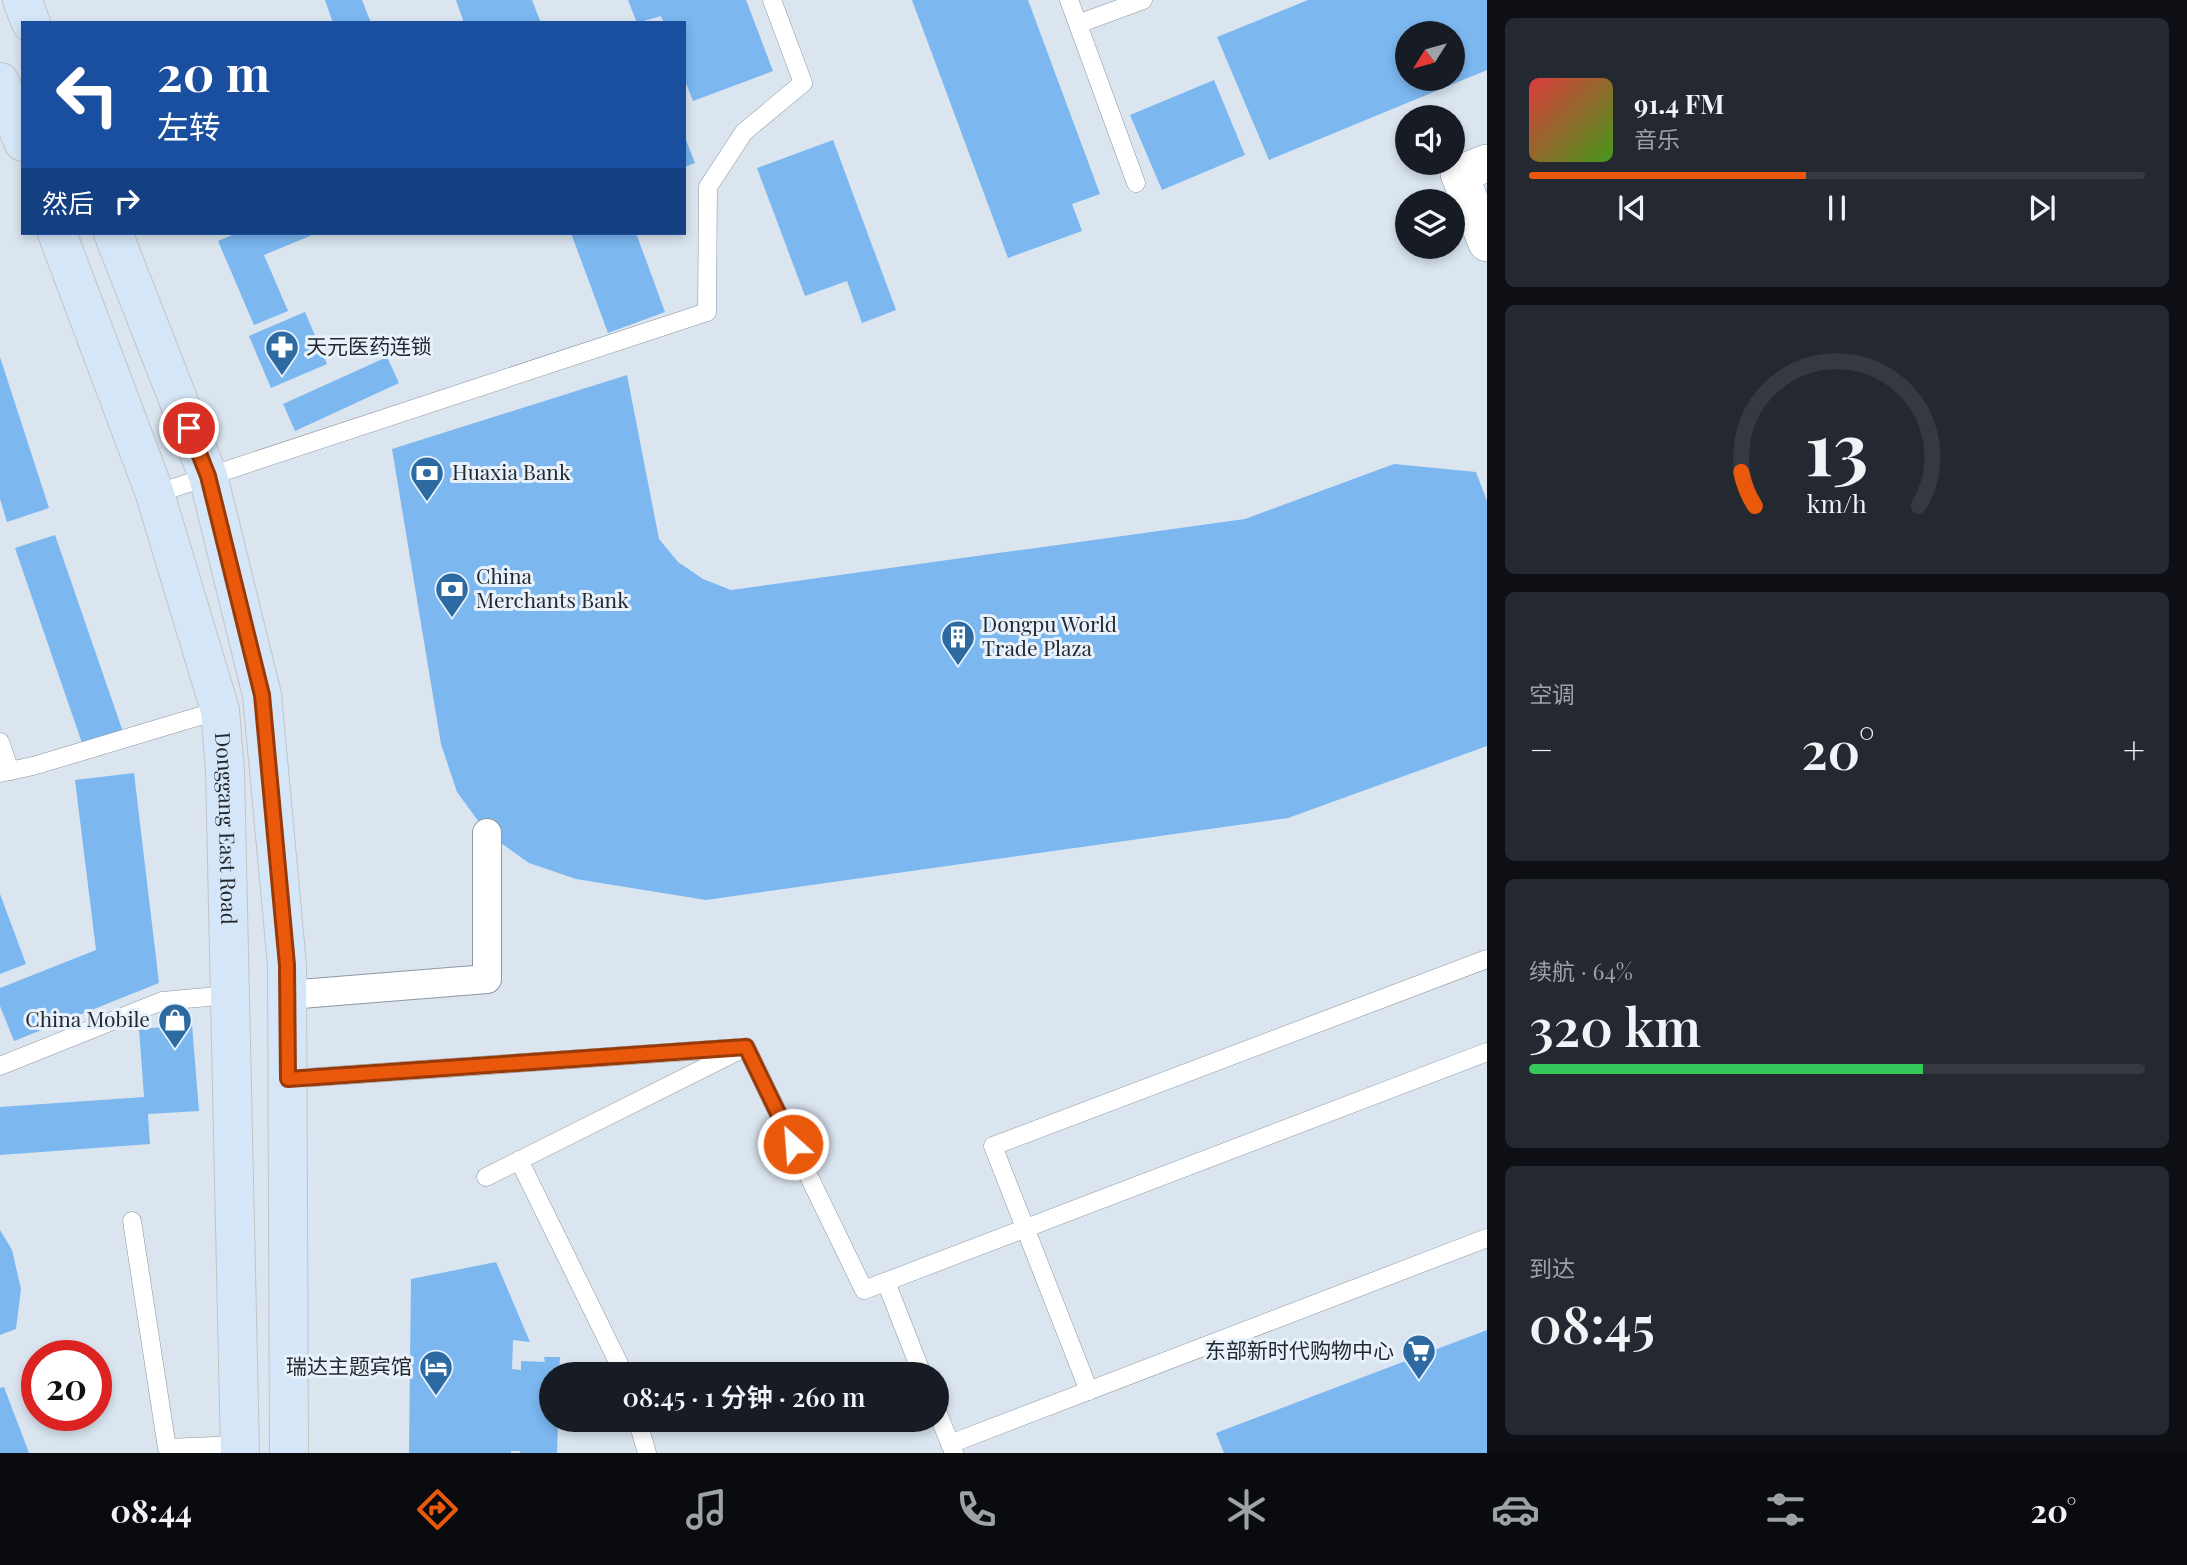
<!DOCTYPE html>
<html lang="zh">
<head>
<meta charset="utf-8">
<style>
	:root { --surface:#171b24; --page:#242831; --text:#f1f3f6; --muted:#9ea1a6; --line:#363941; --accent:#ea580c }
	body { margin:0; font-family:"Playfair Display","Noto Sans SC",serif; background:var(--page); color:var(--text); height:100vh; display:flex; flex-direction:column; font-size:26px; white-space:nowrap }
	* { box-sizing:border-box; margin:0 }
	p { font-size:23px; color:var(--muted) }
	.icon { flex:none; width:38px; height:38px; fill:none; stroke:currentColor; stroke-width:2; stroke-linecap:round; stroke-linejoin:round }
	.map { position:relative; flex:1; overflow:hidden }
	.sheet { display:flex; flex-direction:column; gap:18px; padding:18px; background:#0d0f14; width:700px }
	.sheet>* { flex:none }
	.banner { position:absolute; left:21px; top:21px; width:665px; height:214px; border-radius:0px; box-shadow:0 4px 10px #0003; background:#1a4fa0; color:#fff; overflow:hidden }
	.needle { width:46px; rotate:233deg }
	.tools { position:absolute; left:1395px; top:21px; display:grid; gap:14px }
	.tools a { display:grid; place-items:center; width:70px; height:70px; border-radius:50%; background:var(--surface); box-shadow:0 4px 10px #0003; font-size:35px }
	.speed { position:absolute; left:21px; top:1340px; display:flex; gap:14px; font-size:35px; font-weight:700; text-align:center }
	.speed>* { display:grid; place-content:center; width:91px; height:91px; border-radius:50%; background:var(--surface); box-shadow:0 4px 10px #0003; line-height:1 }
	.speed .limit { border:10px solid #d22; background:#fff; color:#111 }
	.pin { position:absolute; display:grid; place-items:center; width:60px; height:60px; color:#fff; margin:-30px; border:4px solid #fff; border-radius:50%; box-shadow:0 2px 7px #0007 }
	.me { position:absolute; width:77px; margin:-38px; rotate:334deg; stroke-linejoin:round; filter:drop-shadow(0 0 5px #0008) }
	.turn { display:flex; align-items:center; gap:24px; height:147px; padding:0 21px; font-size:32px }
	.turn .icon { width:91px; height:91px; stroke-width:2.5 }
	.turn b { display:block; font-size:49px; line-height:60px }
	.then { display:flex; align-items:center; height:66px; padding:0 21px; background:#0003; gap:14px; font-size:26px }
	.big { font-size:52px; font-weight:600; line-height:1.1 }
	.sheet .widget { flex:1; display:flex; flex-direction:column; justify-content:center; gap:10px; min-width:0; padding:0 24px; border-radius:10px; background:var(--page) }
	.sheet .dial { align-items:center; gap:0 }
	.dial svg { height:182px; overflow:visible; fill:none; stroke:var(--line); stroke-width:7; stroke-linecap:round; text-anchor:middle }
	.dial text { fill:var(--text); stroke:none }
	.song { display:flex; align-items:center; gap:21px }
	.cover { width:84px; height:84px; border-radius:10px; background:linear-gradient(135deg,hsl(0 70% 55%),hsl(100 70% 35%)) }
	.played { height:7px; border-radius:4px; background:linear-gradient(90deg,var(--accent) 45%,var(--line) 45%) }
	.keys { display:flex; justify-content:space-around; direction:ltr }
	.heat { display:flex; justify-content:space-between; align-items:center; font-size:38px; direction:ltr }
	.charge { height:10px; border-radius:5px; background:linear-gradient(90deg,#34c759 64%,var(--line) 0) }
	.trip { position:absolute; left:539px; top:1362px; width:410px; height:70px; border-radius:35px; background:var(--surface); box-shadow:0 4px 10px #0003; font-weight:600; line-height:70px; text-align:center }
	.tabs { display:flex; height:112px; justify-content:space-around; align-items:center; background:#090b0e; color:var(--muted) }
	.tabs .icon { width:49px; height:49px }
	.tabs .selected { color:var(--accent) }
	.tabs b { font-size:32px; color:var(--text) }
	main { display:flex; flex:1; min-height:0 }
	.map>svg:first-child { display:block }
	.building { fill:#7cb7f0; fill-rule:evenodd }
	.lines { fill:none; stroke-linecap:round; stroke-linejoin:round }
	.service-casing { stroke:#8d96a1; stroke-width:19 }
	.pedestrian-casing { stroke:#8d96a1; stroke-width:30 }
	.minor-casing { stroke:#8d96a1; stroke-width:38 }
	.primary-casing { stroke:#c2c3c4; stroke-width:40 }
	.service { stroke:#fff; stroke-width:18 }
	.pedestrian { stroke:#fff; stroke-width:28 }
	.minor { stroke:#fff; stroke-width:37 }
	.primary { stroke:#d4e6f8; stroke-width:38 }
	.route-casing { stroke:#983908; stroke-width:18 }
	.route { stroke:#ea580c; stroke-width:12 }
	.labels { text-anchor:middle; stroke-width:6; stroke-linejoin:round; paint-order:stroke }
	.poi-label { font-size:21px; fill:#25292d; stroke:#e7f2fd; text-anchor:start }
	.street-label { font-size:21px; fill:#25292d; stroke:#e7f2fd }
</style>
</head>
<body>
<main>
<div class="map">
<svg width="1487" height="1453" viewBox="0 0 1487 1453">
	<rect width="100%" height="100%" fill="#dae5f0"/>
	<g class="building">
		<path d="M325,0H362L371,23H333Z"/>
		<path d="M456,0H532L541,23H464Z"/>
		<path d="M628,0H746L773,71L693,101L684,78V23H664L661,16L637,23Z"/>
		<path d="M912,0H1028L1100,194L1072,204L1082,231L1008,258Z"/>
		<path d="M1308,0H1487V70L1269,160L1217,37ZM1407,33H1452V79H1407Z"/>
		<path d="M1214,80L1245,155L1162,190L1130,115Z"/>
		<path d="M684,135L695,163L684,167Z"/>
		<path d="M833,140L896,310L862,323L847,281L805,296L757,168Z"/>
		<path d="M237,233H317L264,255L288,311L254,325L218,241Z"/>
		<path d="M571,233H636L665,312L608,333Z"/>
		<path d="M305,312L327,364L271,388L249,336Z"/>
		<path d="M0,357L49,508L7,522L0,499Z"/>
		<path d="M387,357L399,383L295,431L283,404Z"/>
		<path d="M627,375L659,539L678,562L703,579L731,590L1245,519L1394,464L1476,472L1487,501V746L1288,818L706,900L576,879L529,863L487,833L457,792L441,744L392,449Z"/>
		<path d="M55,535L123,732L83,746L15,548Z"/>
		<path d="M134,773L159,983L14,1041L0,1006V988L96,950L75,780Z"/>
		<path d="M0,894L26,964L0,974Z"/>
		<path d="M192,1025L199,1111L148,1114L150,1144L0,1155V1107L144,1097L139,1029Z"/>
		<path d="M0,1230L12,1250L21,1289L16,1329L0,1335Z"/>
		<path d="M496,1262L530,1342L513,1340L512,1369L521,1370V1361L545,1362L544,1357H560L559,1374H551V1419H558L557,1453H520V1451H511V1453H409L411,1279Z"/>
		<path d="M1487,1330V1453H1224L1216,1433Z"/>
		<path d="M4,1387L29,1453H0V1388Z"/>
	</g>
	<g class="lines">
		<g class="service-casing">
			<g id="service">
				<path d="M1069,0L1136,183"/>
				<path d="M1078,24L1143,0"/>
				<path d="M155,494L707,312L708,187L744,132L803,83L772,0"/>
				<path d="M0,742L10,771"/>
				<path d="M0,773L33,766L220,710"/>
				<path d="M0,1066L162,1001L230,995"/>
				<path d="M288,1079L736,1048"/>
				<path d="M519,1160L624,1374"/>
				<path d="M486,1177L746,1047L864,1290L1487,1052"/>
				<path d="M132,1221L167,1448L240,1445"/>
				<path d="M886,1282L922,1374"/>
				<path d="M1089,1391L993,1146L1487,959"/>
				<path d="M936,1409L954,1453"/>
				<path d="M637,1419L647,1453"/>
				<path d="M950,1444L1487,1238"/>
			</g>
		</g>
		<g class="pedestrian-casing">
			<path id="pedestrian" d="M288,995L487,979V833"/>
		</g>
		<g class="minor-casing">
			<path id="minor" d="M1487,163L1459,174L1487,243"/>
		</g>
		<g class="primary-casing">
			<g id="primary">
				<path d="M22,0L31,23"/>
				<path d="M0,82L23,142"/>
				<path id="s1" d="M57,233L155,494L220,710L225,771L240,1453"/>
				<path d="M113,233L208,476L262,695L287,965L289,1453"/>
			</g>
		</g>
		<use href="#service" class="service"/>
		<use href="#pedestrian" class="pedestrian"/>
		<use href="#minor" class="minor"/>
		<use href="#primary" class="primary"/>
	</g>
	<g class="lines">
		<g class="route-casing">
			<path id="route" d="M189,428L208,476L262,695L287,965L288,1079L746,1047L793,1144"/>
		</g>
		<use href="#route" class="route"/>
	</g>
	<defs>
		<g id="pharmacy-pin" transform="scale(1.75)"><path d="M0 17L-7.5 6A9.5 9.5 0 1 1 7.5 6Z" fill="#2d6aa1" stroke="#e7f2fd"/><path d="M-2-6h4v4h4v4h-4v4h-4v-4h-4v-4h4Z" fill="#fff"/></g>
		<g id="bank-pin" transform="scale(1.75)"><path d="M0 17L-7.5 6A9.5 9.5 0 1 1 7.5 6Z" fill="#2d6aa1" stroke="#e7f2fd"/><path d="M-6-4H6V4H-6ZM0-2.3a2.3 2.3 0 1 0 0 4.6a2.3 2.3 0 1 0 0-4.6Z" fill="#fff"/></g>
		<g id="building-pin" transform="scale(1.75)"><path d="M0 17L-7.5 6A9.5 9.5 0 1 1 7.5 6Z" fill="#2d6aa1" stroke="#e7f2fd"/><path d="M-4-6H4V6H1V3H-1V6H-4ZM-2.5-4.3h1.7v1.8h-1.7ZM.8-4.3h1.7v1.8H.8ZM-2.5-1h1.7V.8h-1.7ZM.8-1h1.7V.8H.8Z" fill="#fff"/></g>
		<g id="shop-pin" transform="scale(1.75)"><path d="M0 17L-7.5 6A9.5 9.5 0 1 1 7.5 6Z" fill="#2d6aa1" stroke="#e7f2fd"/><path d="M-5-2.5h2.3a2.7 3.5 0 0 1 5.4 0H5L5.5 6h-11ZM-1.5-2.5h3a1.5 2.3 0 0 0-3 0Z" fill="#fff"/></g>
		<g id="supermarket-pin" transform="scale(1.75)"><path d="M0 17L-7.5 6A9.5 9.5 0 1 1 7.5 6Z" fill="#2d6aa1" stroke="#e7f2fd"/><path d="M-6-5.5h2.5l.6 2H6L4.5 2H-2.5L-4.4-4H-6ZM-1.5 3.2a1.3 1.3 0 1 0 .1 0ZM3 3.2a1.3 1.3 0 1 0 .1 0Z" fill="#fff"/></g>
		<g id="hotel-pin" transform="scale(1.75)"><path d="M0 17L-7.5 6A9.5 9.5 0 1 1 7.5 6Z" fill="#2d6aa1" stroke="#e7f2fd"/><path d="M-6-4.5h1.5V1H6V5H4.5V3h-9V5H-6ZM-4 0a1.8 1.8 0 1 1 3.6 0ZM.5 0V-2.5h3Q6-2.5 6 0Z" fill="#fff"/></g>
	</defs>
	<g fill-rule="evenodd">
		<use href="#pharmacy-pin" x="282" y="347"/>
		<use href="#bank-pin" x="427" y="473"/>
		<use href="#bank-pin" x="452" y="589"/>
		<use href="#building-pin" x="958" y="637"/>
		<use href="#shop-pin" x="175" y="1020"/>
		<use href="#supermarket-pin" x="1419" y="1351"/>
		<use href="#hotel-pin" x="436" y="1367"/>
	</g>
	<g class="labels">
		<g class="poi-label">
			<text x="306" y="354">天元医药连锁</text>
			<text x="452" y="480">Huaxia Bank</text>
			<text x="476" y="584">China<tspan x="476" dy="24">Merchants Bank</tspan></text>
			<text x="982" y="632">Dongpu World<tspan x="982" dy="24">Trade Plaza</tspan></text>
			<text x="150" y="1027" text-anchor="end">China Mobile</text>
			<text x="1394" y="1358" text-anchor="end">东部新时代购物中心</text>
			<text x="412" y="1374" text-anchor="end">瑞达主题宾馆</text>
		</g>
		<g class="street-label">
			<text dy="7" stroke="none"><textPath href="#s1" startOffset="623">Donggang East Road</textPath></text>
		</g>
	</g>
</svg>
<div class="tools">
<a><svg class="needle" viewBox="-14 -14 28 28"><path d="M0-13l5 13h-10z" fill="#e53935"/><path d="M0 13l5-13h-10z" fill="#9ea1a6"/></svg></a>
<a><svg class="icon" aria-label="sound" viewBox="0 0 24 24"><path d="M4 9h4l5-4v14l-5-4H4zM17 9q2 3 0 6"/></svg></a>
<a><svg class="icon" aria-label="layers" viewBox="0 0 24 24"><path d="M12 4l9 5-9 5-9-5zM3 14l9 5 9-5"/></svg></a>
</div>
<div class="speed"><div class="limit">20</div></div>
<div class="pin" style="left:189px;top:428px;background:#d93025"><svg class="icon" aria-label="arrive" viewBox="0 0 24 24"><path d="M6 21V4h12l-3 4 3 4H6"/></svg></div>
<svg class="me" style="left:793px;top:1144px" viewBox="-20 -20 40 40"><circle r="17" fill="#ea580c" stroke="#fff" stroke-width="3"/><path d="M0-11L8 9 0 5-8 9z" fill="#fff"/></svg>
<div class="trip">08:45 · 1 分钟 · 260 m</div>
<div class="banner">
<div class="turn"><svg class="icon" aria-label="left" viewBox="0 0 24 24"><path d="M17 20v-9H6M10 6l-5 5 5 5"/></svg><div><b>20 m</b>左转</div></div>
<div class="then">然后<svg class="icon" aria-label="right" viewBox="0 0 24 24"><path d="M7 20v-9h11M14 6l5 5-5 5"/></svg></div>
</div>
</div>
<section class="sheet">
<div class="widget">
<div class="song"><i class="cover"></i><div><b>91.4 FM</b><p>音乐</p></div></div>
<div class="played"></div>
<div class="keys"><svg class="icon" aria-label="previous" viewBox="0 0 24 24"><path d="M18 5L8 12l10 7zM5 5v14"/></svg><svg class="icon" aria-label="pause" viewBox="0 0 24 24"><path d="M8 5v14M16 5v14"/></svg><svg class="icon" aria-label="next" viewBox="0 0 24 24"><path d="M6 5l10 7-10 7zM19 5v14"/></svg></div>
</div>
<div class="widget dial"><svg viewBox="0 0 100 80">
<path d="M14 69A42 42 0 1 1 86 69"/>
<path d="M14 69A42 42 0 0 1 8 54" stroke="#ea580c"/>
<text x="50" y="56" font-size="32" font-weight="700">13</text>
<text x="50" y="72" font-size="11">km/h</text>
</svg></div>
<div class="widget"><p>空调</p>
<div class="heat"><a>−</a><b class="big">20°</b><a>+</a></div>
</div>
<div class="widget"><p>续航 · 64%</p><b class="big">320 km</b><div class="charge"></div></div>
<div class="widget"><p>到达</p><b class="big">08:45</b></div>
</section>
</main>
<nav class="tabs">
<b>08:44</b>
<svg class="icon selected" aria-label="directions" viewBox="0 0 24 24"><path d="M12 3l9 9-9 9-9-9zM9 14v-3h6M13 9l2 2-2 2"/></svg>
<svg class="icon" aria-label="music" viewBox="0 0 24 24"><path d="M9 18V5l10-2v13"/><circle cx="6" cy="18" r="3"/><circle cx="16" cy="16" r="3"/></svg>
<svg class="icon" aria-label="phone" viewBox="0 0 24 24"><path d="M5 4h4l2 5-3 2q2 4 5 5l2-3 5 2v4C11 20 4 13 5 4z"/></svg>
<svg class="icon" aria-label="climate" viewBox="0 0 24 24"><path d="M12 3v18M4 7l16 10M4 17L20 7"/></svg>
<svg class="icon" aria-label="car" viewBox="0 0 24 24"><path d="M5 17H2v-5l4-1 3-4h7l3 4 3 1v5h-3M9 17h6M6 11h13"/><circle cx="7" cy="17" r="2"/><circle cx="17" cy="17" r="2"/></svg>
<svg class="icon" aria-label="filters" viewBox="0 0 24 24"><path d="M4 7h16M4 17h16"/><circle cx="9" cy="7" r="2"/><circle cx="15" cy="17" r="2"/></svg>
<b>20°</b>
</nav>
</body>
</html>
